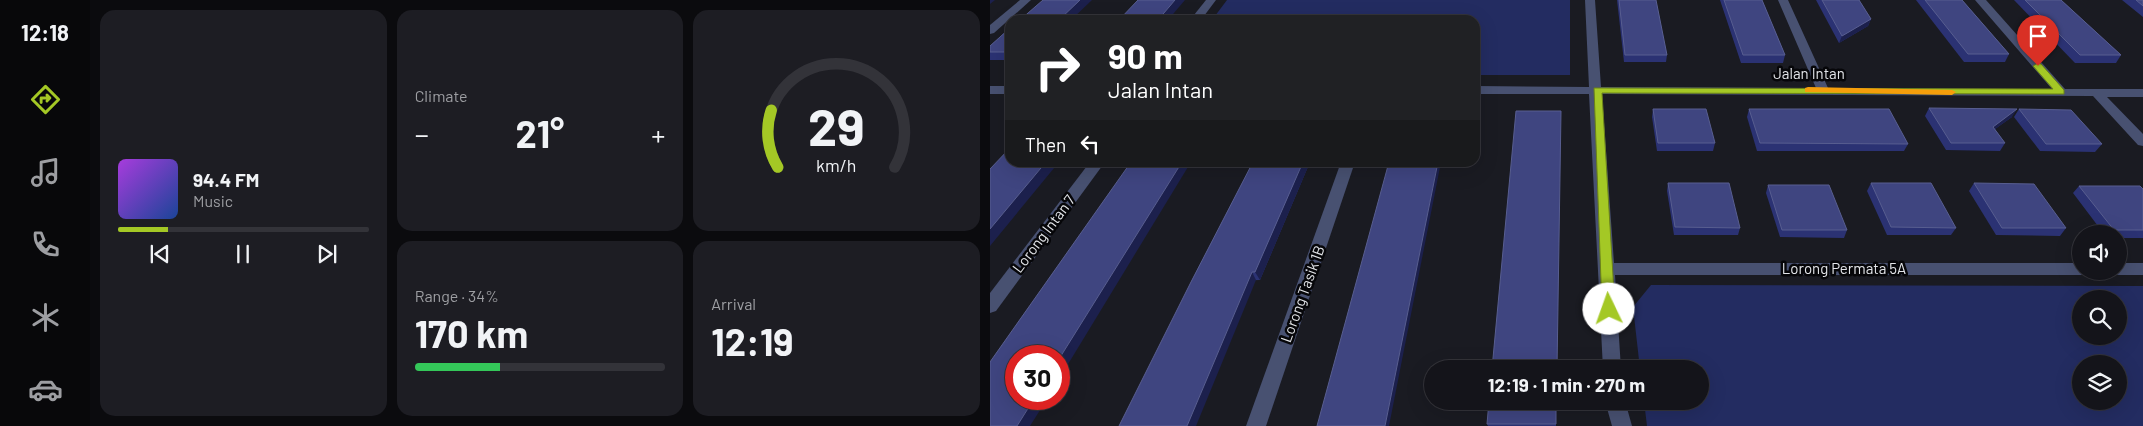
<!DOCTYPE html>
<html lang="en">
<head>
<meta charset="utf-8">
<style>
	:root { --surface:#14141a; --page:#1d1d23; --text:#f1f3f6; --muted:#9d9ea2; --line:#333339; --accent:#a4c825 }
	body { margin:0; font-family:Barlow,sans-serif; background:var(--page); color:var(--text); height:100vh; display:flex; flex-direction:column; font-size:19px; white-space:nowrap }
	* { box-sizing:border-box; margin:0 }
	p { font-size:16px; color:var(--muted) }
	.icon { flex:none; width:28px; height:28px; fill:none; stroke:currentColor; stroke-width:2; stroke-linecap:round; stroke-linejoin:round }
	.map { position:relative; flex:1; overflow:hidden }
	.panel { display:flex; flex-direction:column; gap:10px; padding:10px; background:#0b0b0e; width:900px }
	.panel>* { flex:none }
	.hud { position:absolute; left:15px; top:15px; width:475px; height:152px; border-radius:15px; box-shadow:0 5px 20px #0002,0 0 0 1px var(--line); background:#202124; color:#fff; overflow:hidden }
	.tools { position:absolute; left:1082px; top:225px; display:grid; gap:10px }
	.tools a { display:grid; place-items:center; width:55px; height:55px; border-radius:50%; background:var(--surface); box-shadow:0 5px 20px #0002,0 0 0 1px var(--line); font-size:25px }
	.speed { position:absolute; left:15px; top:345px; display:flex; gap:10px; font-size:25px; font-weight:700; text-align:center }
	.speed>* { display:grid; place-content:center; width:65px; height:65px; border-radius:50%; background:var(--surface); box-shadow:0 5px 20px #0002,0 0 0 1px var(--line); line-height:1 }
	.speed .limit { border:8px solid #d22; background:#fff; color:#111 }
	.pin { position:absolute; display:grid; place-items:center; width:42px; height:42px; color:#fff; margin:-51px -21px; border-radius:50% 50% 50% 0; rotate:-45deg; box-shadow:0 0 5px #0007 }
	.pin .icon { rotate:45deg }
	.me { position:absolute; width:55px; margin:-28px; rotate:357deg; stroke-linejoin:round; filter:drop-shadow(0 0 4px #0008) }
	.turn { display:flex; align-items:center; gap:18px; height:105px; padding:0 20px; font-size:22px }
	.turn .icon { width:65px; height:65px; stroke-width:2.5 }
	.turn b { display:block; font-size:35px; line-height:42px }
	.then { display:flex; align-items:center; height:48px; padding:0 20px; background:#0003; gap:10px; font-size:19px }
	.big { font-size:38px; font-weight:700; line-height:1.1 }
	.panel .widget { flex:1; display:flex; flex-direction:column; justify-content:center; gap:8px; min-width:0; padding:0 18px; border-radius:15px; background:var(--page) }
	.panel .dial { align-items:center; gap:0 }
	.dial svg { height:130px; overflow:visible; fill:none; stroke:var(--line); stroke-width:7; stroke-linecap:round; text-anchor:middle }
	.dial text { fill:var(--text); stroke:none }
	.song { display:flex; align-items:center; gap:15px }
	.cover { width:60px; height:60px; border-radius:8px; background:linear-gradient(135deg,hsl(280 70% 55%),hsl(220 70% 35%)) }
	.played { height:5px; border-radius:2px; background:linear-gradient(90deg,var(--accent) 20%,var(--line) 20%) }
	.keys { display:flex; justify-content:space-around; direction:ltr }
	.heat { display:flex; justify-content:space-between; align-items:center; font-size:28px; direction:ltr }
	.charge { height:8px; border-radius:4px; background:linear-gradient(90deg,#34c759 34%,var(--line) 0) }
	.panel .tiles { flex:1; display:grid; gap:10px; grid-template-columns:repeat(3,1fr) }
	.widget:first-child { grid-row:span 2 }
	.trip { position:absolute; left:434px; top:360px; width:285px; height:50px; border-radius:25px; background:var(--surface); box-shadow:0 5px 20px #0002,0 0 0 1px var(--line); font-weight:700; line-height:50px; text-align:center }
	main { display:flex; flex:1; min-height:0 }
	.tab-bar { display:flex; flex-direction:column; width:90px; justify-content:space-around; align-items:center; background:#08080a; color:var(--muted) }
	.tab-bar .icon { width:35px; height:35px }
	.tab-bar .on { color:var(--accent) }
	.tab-bar b { font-size:22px; color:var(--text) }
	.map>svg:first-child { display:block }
	.green { fill:#232c61; fill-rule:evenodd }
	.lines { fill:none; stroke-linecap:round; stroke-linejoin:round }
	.street { fill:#485171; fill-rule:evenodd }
	.wall { fill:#2b3273 }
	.shaded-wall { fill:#1c204d }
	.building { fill:#3f4580; stroke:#585e90 }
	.route { fill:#a4c825; stroke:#6b8218 }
	.slow { fill:#f59e0b }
	.labels { text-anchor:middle; stroke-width:5; stroke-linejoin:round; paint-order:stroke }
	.street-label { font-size:15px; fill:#e3e5e9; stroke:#060609 }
</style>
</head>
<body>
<main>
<nav class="tab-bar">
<b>12:18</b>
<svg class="icon on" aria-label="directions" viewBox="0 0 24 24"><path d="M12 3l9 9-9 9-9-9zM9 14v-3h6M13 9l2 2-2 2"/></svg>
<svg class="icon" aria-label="music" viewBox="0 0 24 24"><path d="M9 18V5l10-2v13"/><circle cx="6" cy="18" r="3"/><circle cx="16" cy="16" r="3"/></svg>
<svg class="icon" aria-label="phone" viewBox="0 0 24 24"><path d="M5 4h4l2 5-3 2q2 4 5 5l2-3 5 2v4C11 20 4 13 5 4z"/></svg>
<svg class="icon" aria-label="climate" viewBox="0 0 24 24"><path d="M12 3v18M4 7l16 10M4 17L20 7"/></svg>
<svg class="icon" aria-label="car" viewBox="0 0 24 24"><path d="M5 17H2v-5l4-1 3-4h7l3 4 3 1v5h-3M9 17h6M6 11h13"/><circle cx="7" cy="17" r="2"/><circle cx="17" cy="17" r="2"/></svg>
</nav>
<section class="panel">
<div class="tiles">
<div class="widget">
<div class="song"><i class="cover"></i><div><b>94.4 FM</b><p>Music</p></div></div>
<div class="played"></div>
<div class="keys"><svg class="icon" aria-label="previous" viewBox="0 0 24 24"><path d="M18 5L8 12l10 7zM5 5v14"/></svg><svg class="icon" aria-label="pause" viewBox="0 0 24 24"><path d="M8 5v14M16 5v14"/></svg><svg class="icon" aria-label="next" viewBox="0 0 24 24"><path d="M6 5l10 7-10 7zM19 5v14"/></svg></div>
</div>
<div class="widget"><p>Climate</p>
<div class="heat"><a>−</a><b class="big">21°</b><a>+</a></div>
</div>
<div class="widget dial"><svg viewBox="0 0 100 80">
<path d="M14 69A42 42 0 1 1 86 69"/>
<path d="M14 69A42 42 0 0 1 10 34" stroke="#a4c825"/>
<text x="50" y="56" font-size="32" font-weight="700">29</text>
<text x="50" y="72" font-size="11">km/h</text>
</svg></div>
<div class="widget"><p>Range · 34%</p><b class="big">170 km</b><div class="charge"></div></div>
<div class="widget"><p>Arrival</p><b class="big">12:19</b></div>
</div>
</section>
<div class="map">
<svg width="1153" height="426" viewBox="0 0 1153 426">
	<rect width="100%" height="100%" fill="#1a1b22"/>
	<g class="green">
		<path d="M237,0H580V75H485V20H222Z"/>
		<path d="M661,285L1153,286V426H657L654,401H710V369H650L643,307ZM1091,299H1129V336H1091ZM1091,364H1129V401H1091Z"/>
	</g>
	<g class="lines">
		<g class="street">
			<path d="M30,0H41L4,33L0,34V25Z"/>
			<path d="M216,0H226L211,20H200Z"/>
			<path d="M595,0H605L611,87L826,88L788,0H798L838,88L1062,89L985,0H996L1075,89H1153V97H1117L1153,134V146L1148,145L1103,96L612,94L624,263H1091V271H1098L1091,275H625L631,369H613L599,94H485V86L599,87Z"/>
			<rect x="0" y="86" width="20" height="8"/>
			<path d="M100,162H115L6,311L0,313V293Z"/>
			<path d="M351,162H365L276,426H256Z"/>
			<path d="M1129,263H1153V275H1129L1123,274L1122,271H1129Z"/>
			<path d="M615,401H635L642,426H622Z"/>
		</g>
	</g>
	<g class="wall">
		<path d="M627,0H666L677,55L676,62H634Z"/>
		<path d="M730,0H772L795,55L793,63H751Z"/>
		<path d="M826,0H869L881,19L878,26L849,43Z"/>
		<path d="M926,0H972L1019,54L1015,62H974Z"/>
		<path d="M1024,0H1071L1131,55L1126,63H1085Z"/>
		<path d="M1132,0H1153V17Z"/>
		<path d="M20,28V60H0V46Z"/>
		<path d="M939,108L1022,117L1005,129L1015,143L1010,151L956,150L935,116Z"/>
		<path d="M663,109L725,143L723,151H667L662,117Z"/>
		<path d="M759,109L918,144L914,151H767L757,117Z"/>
		<path d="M1029,109L1112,144L1105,152L1050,151L1024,117Z"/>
		<path d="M263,162H320L270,280L201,282Z"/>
		<path d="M678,183L750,228L748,235H684L677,191Z"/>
		<path d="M881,183L966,228L961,235H897L877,191Z"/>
		<path d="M984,183L1076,228L1070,236L1006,235L979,191Z"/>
		<path d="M778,185L857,230L854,238L790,237L776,193Z"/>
		<path d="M1089,186L1153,189V238H1129V234H1114L1083,193Z"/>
		<path d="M566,401V426H498L497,424Z"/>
	</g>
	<g class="shaded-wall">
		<path d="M0,0H5L0,4Z"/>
		<path d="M90,0H102L81,20H69Z"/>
		<path d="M185,0H195L178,20H168Z"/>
		<path d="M881,19L878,26L849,43L852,36Z"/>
		<path d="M1027,109L1022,117L998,134L1003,127Z"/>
		<path d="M56,162H69L0,246V229Z"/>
		<path d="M192,162H201L69,379V359Z"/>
		<path d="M313,162H320L270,280L265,272Z"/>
		<path d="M448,162H451L399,426H395Z"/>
		<path d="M262,272L266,280L206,426H197Z"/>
		<path d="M44,399H57L40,426H27Z"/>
	</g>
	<g class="building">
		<path d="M53,0H90L69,20H30Z"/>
		<path d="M148,0H185L168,20H129Z"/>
		<path d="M629,0H666L677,55H635Z"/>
		<path d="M734,0H772L795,55H753Z"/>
		<path d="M832,0H869L881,19L852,36Z"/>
		<path d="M935,0H972L1019,54H978Z"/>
		<path d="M1035,0H1071L1131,55H1090Z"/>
		<path d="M1146,0H1153V6Z"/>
		<path d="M20,28V52H0V46Z"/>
		<path d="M939,108L1027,109L1003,127L1015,143H961Z"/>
		<path d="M663,109H716L725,143H668Z"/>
		<path d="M759,109H899L918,144L770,143Z"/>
		<path d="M1029,109L1081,110L1112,144H1056Z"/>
		<path d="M526,111H571L567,369H502Z"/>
		<path d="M20,148V162H56L0,229V169Z"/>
		<path d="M141,162H192L69,359V356H26V399H44L27,426H0V362Z"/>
		<path d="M263,162H313L265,272H262L197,426H129L201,282Z"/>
		<path d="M399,162H448L395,426H327Z"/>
		<path d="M678,183H739L750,228L685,227Z"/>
		<path d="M881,183H941L966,228L901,227Z"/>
		<path d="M984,183L1044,184L1076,228H1012Z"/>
		<path d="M778,185H839L857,230H792Z"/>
		<path d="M1089,186H1150L1153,189V230H1124Z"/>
		<path d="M499,401H566V424H497Z"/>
	</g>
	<path class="route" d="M1048,63L1051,64L1074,90V94L612,93L625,309L623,313L619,314L614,313L612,309L604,88L1063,89L1043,66Z"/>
	<path class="slow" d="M818,87L962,90L966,92L962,95L815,92V88Z"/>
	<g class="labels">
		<g class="street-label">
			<text x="819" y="79">Jalan Intan</text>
			<text transform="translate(54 234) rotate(-53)" y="5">Lorong Intan 7</text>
			<text x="854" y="274">Lorong Permata 5A</text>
			<text transform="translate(313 294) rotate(-70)" y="5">Lorong Tasik 1B</text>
		</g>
	</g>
</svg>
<div class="tools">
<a><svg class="icon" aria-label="sound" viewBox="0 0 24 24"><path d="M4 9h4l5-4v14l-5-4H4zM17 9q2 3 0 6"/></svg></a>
<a><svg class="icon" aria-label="search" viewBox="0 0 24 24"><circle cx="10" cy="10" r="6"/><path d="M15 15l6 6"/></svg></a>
<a><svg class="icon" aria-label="layers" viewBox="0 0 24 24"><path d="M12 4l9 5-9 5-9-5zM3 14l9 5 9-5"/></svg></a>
</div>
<div class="speed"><div class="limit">30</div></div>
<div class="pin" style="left:1048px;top:66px;background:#d93025"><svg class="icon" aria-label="arrive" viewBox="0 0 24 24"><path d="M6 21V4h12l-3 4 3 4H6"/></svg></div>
<svg class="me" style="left:619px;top:309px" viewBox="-20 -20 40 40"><circle r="19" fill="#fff"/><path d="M0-13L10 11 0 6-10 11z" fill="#a4c825"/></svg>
<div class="trip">12:19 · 1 min · 270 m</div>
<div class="hud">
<div class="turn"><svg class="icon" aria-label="right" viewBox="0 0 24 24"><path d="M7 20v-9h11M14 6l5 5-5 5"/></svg><div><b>90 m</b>Jalan Intan</div></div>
<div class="then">Then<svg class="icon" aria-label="left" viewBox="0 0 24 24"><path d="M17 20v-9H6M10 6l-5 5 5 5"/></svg></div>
</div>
</div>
</main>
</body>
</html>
